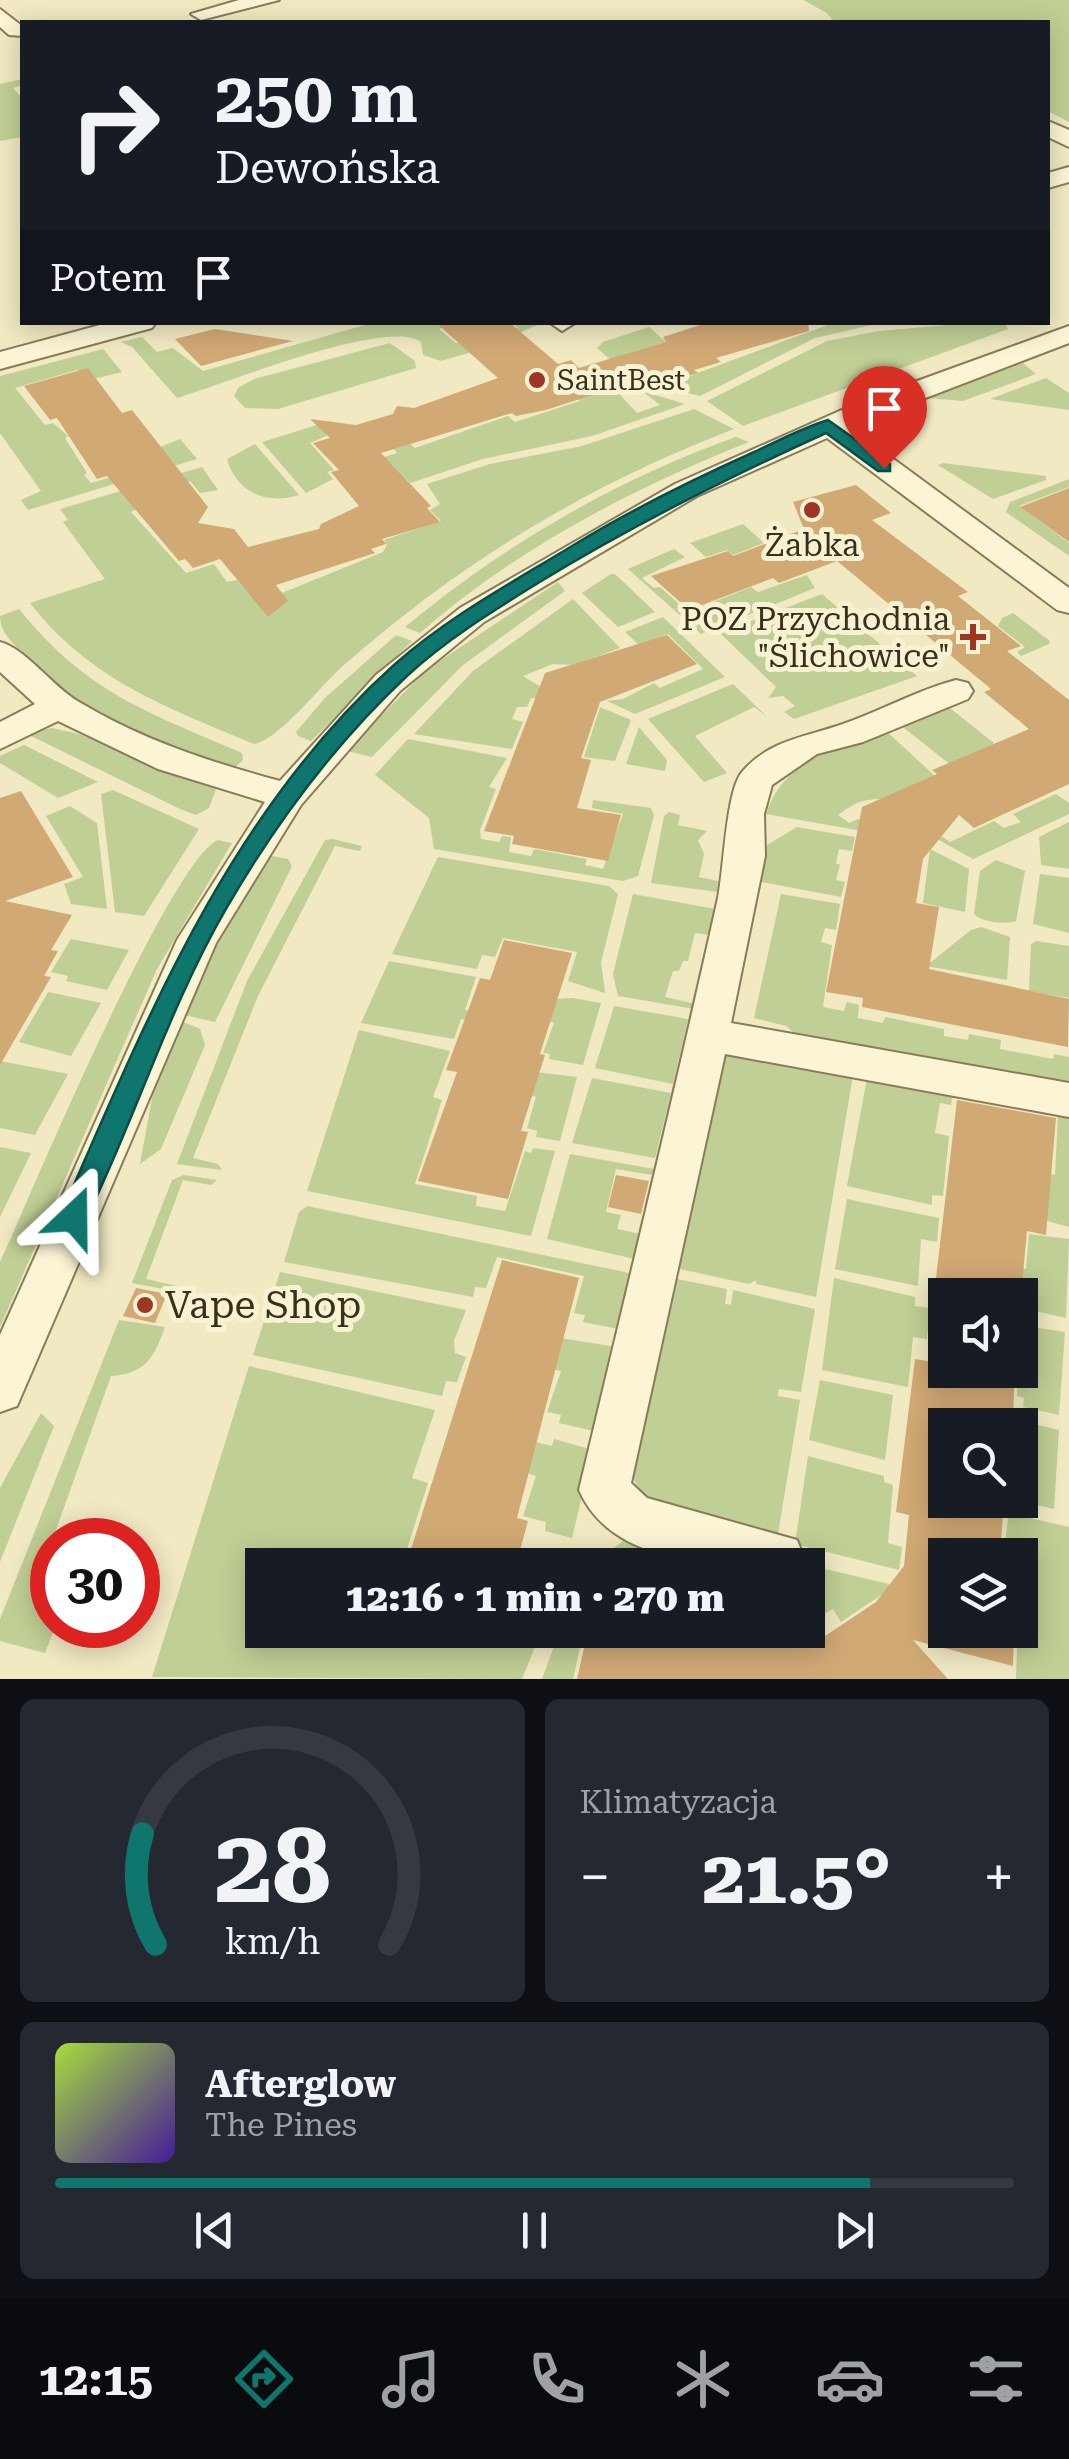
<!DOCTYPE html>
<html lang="pl">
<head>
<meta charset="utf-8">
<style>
	:root { --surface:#171b24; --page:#242831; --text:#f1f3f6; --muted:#9ea1a6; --line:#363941; --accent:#0f766e }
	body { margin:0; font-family:"Roboto Serif",serif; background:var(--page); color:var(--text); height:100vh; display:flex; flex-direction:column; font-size:38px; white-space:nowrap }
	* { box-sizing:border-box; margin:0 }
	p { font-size:32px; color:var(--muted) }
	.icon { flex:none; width:55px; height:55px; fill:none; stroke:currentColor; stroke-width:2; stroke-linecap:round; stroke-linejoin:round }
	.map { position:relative; height:1679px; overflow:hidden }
	.panel { display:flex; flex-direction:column; gap:20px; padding:20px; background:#0d0f14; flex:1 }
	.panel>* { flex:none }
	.hud { position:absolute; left:20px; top:20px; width:1030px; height:305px; border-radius:0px; box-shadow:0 5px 25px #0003; background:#171b24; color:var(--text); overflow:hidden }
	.tools { position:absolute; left:928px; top:1278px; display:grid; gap:20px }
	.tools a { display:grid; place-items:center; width:110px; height:110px; border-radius:0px; background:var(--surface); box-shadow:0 5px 25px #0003; font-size:50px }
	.speed { position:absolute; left:30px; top:1518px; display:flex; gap:20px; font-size:50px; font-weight:700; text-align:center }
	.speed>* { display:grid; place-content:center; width:130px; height:130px; border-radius:50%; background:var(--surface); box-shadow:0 5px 25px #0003; line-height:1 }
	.speed .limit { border:15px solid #d22; background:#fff; color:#111 }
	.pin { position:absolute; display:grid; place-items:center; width:85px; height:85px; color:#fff; margin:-102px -42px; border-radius:50% 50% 50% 0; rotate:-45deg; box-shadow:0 0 10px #0007 }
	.pin .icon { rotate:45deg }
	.me { position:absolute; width:110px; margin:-55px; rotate:23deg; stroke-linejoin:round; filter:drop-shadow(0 0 8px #0008) }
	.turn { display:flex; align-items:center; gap:35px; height:210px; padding:0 30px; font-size:45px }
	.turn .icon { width:130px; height:130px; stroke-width:2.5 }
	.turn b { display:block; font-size:70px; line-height:85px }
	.then { display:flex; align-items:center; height:95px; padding:0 30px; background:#0003; gap:20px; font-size:38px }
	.big { font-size:75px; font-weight:800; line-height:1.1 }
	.panel .card { flex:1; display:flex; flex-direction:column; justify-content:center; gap:15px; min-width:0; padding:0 35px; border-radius:15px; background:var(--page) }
	.panel .dial { align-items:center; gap:0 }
	.dial svg { height:260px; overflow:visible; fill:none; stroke:var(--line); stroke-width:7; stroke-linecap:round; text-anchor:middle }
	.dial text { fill:var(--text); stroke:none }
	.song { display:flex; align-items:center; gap:30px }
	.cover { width:120px; height:120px; border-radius:15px; background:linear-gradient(135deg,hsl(80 70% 55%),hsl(260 70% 35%)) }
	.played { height:10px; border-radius:5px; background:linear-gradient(90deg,var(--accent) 85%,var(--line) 85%) }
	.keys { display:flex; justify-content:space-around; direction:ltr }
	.heat { display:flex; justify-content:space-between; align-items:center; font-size:55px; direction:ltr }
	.panel .tiles { flex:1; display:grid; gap:20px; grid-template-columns:1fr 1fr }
	.card:last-child { grid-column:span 2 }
	.trip { position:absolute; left:245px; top:1548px; width:580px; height:100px; border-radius:0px; background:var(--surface); box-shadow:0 5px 25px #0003; font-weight:800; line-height:100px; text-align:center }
	.tab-bar { display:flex; height:160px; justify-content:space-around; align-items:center; background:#090b0e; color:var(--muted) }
	.tab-bar .icon { width:70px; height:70px }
	.tab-bar .selected { color:var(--accent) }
	.tab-bar b { font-size:45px; color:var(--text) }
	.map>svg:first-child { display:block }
	.green { fill:#c0cf95 }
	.building { fill:#d1a975 }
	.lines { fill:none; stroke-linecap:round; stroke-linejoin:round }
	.minor-casing { stroke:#8b7b58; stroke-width:4 }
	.minor { fill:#fbf5d5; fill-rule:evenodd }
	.route { fill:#0f766e; stroke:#0a4d48; stroke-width:2.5 }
	.poi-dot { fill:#9e3624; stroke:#f7f2d2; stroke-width:4 }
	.labels { text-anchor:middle; stroke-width:10; stroke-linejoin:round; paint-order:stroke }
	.far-poi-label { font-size:28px; fill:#3a2f1d; stroke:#f7f2d2; text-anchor:start }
	.poi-label { font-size:32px; fill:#3a2f1d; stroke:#f7f2d2 }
	.near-poi-label { font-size:38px; fill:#3a2f1d; stroke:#f7f2d2; text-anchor:start }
</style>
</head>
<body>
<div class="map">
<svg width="1069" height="1679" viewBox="0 0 1069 1679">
	<rect width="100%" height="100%" fill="#f0e9c2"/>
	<g class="green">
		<path d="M803,0H1069V122L1048,111V22H834L827,13Z"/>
		<path d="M22,79V85L13,88L22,98V137L0,141V84Z"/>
		<path d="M983,322L1005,323L1008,329L743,426L707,401L827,341L879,331Z"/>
		<path d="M372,323H439L444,327L439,329L456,343L518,328L512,323L539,324L489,347L441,361L423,355L421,342C388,317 221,385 177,398L132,347L121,342L142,337L157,352L173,348L203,371Z"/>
		<path d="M833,323H918L872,325L815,338L700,396L632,379L597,348L603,342L649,327L666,342L633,352L676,381Z"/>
		<path d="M390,343L415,361L416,368L278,409L245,408L234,396L238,388L254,379Z"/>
		<path d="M103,349L122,372L86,381L77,370L15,388L45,425L53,423L68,436L65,438L87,473L84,475L91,483L163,462L155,449L180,439L197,459L28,510L21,500L41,491L0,433V376Z"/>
		<path d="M1023,363L1036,374L963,401L927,398Z"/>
		<path d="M1046,378L1069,393V410L990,399Z"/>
		<path d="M608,382L637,413L660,405L642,391L685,404L592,436L483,459L410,483L384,457L397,453L394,449L410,444L415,448L508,416L515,422L580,401L577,398Z"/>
		<path d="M694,409L734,429C587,485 462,562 344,665C322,684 279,740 254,744C166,707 90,680 30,603L105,579L63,522L68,520L60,509L202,467L218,490L200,493L190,481L131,501L137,509L131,512L186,573L214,564L227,582L237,580L257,603L383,552L387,545L384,540L441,521L430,510L440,504L427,484L490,464L582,446Z"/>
		<path d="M330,421L333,433L310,443L334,470L327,472L333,479L306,493L262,442Z"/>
		<path d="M736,437L749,442C631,489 516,549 420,633L405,627C502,546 617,479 736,437Z"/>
		<path d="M255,444L299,495C268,505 237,494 227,459Z"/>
		<path d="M943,463L1046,476V480L993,499L938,465Z"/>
		<path d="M1069,479V487L1019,506L1069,543V556L1006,512L1010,502Z"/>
		<path d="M743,524L764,543L733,555L727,550L706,557L690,543Z"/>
		<path d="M674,549L685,557L642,578L654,588L660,587L688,612L751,587L758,592L807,575L815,588L701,634L628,569Z"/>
		<path d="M611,574H615L655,612L618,627L582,593Z"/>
		<path d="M558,582L565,591L463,665L372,757L347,751L426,670Z"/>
		<path d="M822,594L917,676L794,719L784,712L795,706L783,696L768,698L776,687L720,633Z"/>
		<path d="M573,599L620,648L574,665L553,664L523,676L544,689L540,699L531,698L527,707H517L512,719L523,722L512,749L414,734L473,671Z"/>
		<path d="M19,609C87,693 147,712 242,753L243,760L234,768C157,740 73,714 18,649C9,639 0,630 0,616Z"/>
		<path d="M1013,613L1050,641L1049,644L1021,656L1017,652L1025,647L998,626L1002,618Z"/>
		<path d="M663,617L725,677L635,714L607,701L623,699L654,683L660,688L703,669L668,634L639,645L625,632Z"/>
		<path d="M396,635L412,641L311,741L298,736L296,732L325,698Z"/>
		<path d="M733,684L768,718L754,707L695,736L727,773L704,782L648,719Z"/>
		<path d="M946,705L994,743L961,773L899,724Z"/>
		<path d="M600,707L631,720L615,761L584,757Z"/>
		<path d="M639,727L667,760L665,771L626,764Z"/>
		<path d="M52,728L79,734L216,789L209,808L196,815L180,809L27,734Z"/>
		<path d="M884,729L935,776C923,782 904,797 891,798C866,800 859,799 838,815L849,823L858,819L864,825L862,831L766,814C784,759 835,749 884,729Z"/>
		<path d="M408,739L507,758L489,787L496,789L480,830L481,839L499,842L502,836L511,837L509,852L531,856L534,849L587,859L585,865L603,869L623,814L592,808L593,800L651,808L654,815L638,876L623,881L434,849L429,818L375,775Z"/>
		<path d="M24,745L98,782L58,798L0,763V756Z"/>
		<path d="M113,790L199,829L144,916L115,912L101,794Z"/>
		<path d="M1056,794L1069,803V814L973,859L937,839L943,837L950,842L994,821L1004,828L1021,822L1013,814Z"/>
		<path d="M70,806L97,823L107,909L71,904L64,884L83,877L46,816Z"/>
		<path d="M669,812L680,815L678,825L707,831L698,840L704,854L699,877L723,882L725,893L651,883L664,816Z"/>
		<path d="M1069,822V869L1041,865L1039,837Z"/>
		<path d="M797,827L855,837L852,851L839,849L836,863L840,865L836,880L845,882L841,897L751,880L757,851Z"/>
		<path d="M333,839L362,846L360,851L335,846L258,996L193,1158L218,1164L222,1170L177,1164L247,981L325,840Z"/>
		<path d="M218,840L232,843L157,969L0,1327V1262L14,1231C41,1170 173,858 218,840Z"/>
		<path d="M930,849L969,869L965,912L923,903Z"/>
		<path d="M268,855L288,859L292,866L215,1022L184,1015L218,941Z"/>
		<path d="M438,857L609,886L618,894L601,962L605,993L568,981L577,952L503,938L495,957L482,955L477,969L392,954Z"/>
		<path d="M996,860L1025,871L1016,921C1004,925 982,922 974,914L980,871Z"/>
		<path d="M1040,874L1069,878V933L1033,924Z"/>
		<path d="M633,894L721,910L715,936L695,933L688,961H683L679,971H673L665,997L700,1005V1010L618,996L613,974Z"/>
		<path d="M781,894L840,904L836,930L825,928L821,942L832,945L823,1007L844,1011L847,1002L859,1005L858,1018L883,1023L885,1017L944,1029V1036L968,1040L969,1034L1001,1040L1000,1049L1053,1059L1054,1054L1069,1057V1090L801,1039L786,1026L754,1018Z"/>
		<path d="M981,927L1010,937L1007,980L926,966L971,930Z"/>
		<path d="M71,939L129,950L107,990L66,981L68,976L51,972Z"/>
		<path d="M1036,941L1069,946V998L1029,991L1031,944Z"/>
		<path d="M389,961L476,977L465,1010L476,1013L473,1021L461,1019L454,1039L361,1023Z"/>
		<path d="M48,992L101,1003L71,1056L19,1042Z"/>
		<path d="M573,998L601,1003L583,1065L549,1059L550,1054L543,1053L554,1023L548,1021L555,999Z"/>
		<path d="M614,1006L688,1019L673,1084L595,1068Z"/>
		<path d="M181,1021L200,1029L205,1045L161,1149L140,1164L153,1093Z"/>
		<path d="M359,1030L450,1051L433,1097L442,1100L415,1184L477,1196L476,1206L505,1211L525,1151L531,1153L533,1148L555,1151L531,1236L307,1191Z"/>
		<path d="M721,1052L854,1069L816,1297L756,1284V1280L749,1284L675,1268Z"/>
		<path d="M0,1061L68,1074L35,1135L0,1128Z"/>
		<path d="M535,1072L577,1077L560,1141L536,1137L537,1131L527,1128L536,1097L528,1094Z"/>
		<path d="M868,1073L953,1090L951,1105L940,1103L935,1133L949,1136L943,1196L932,1195V1205L847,1186Z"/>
		<path d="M592,1078L671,1093L655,1158L572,1143Z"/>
		<path d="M1058,1113H1069V1227L1030,1216L1034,1172L1055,1175Z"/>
		<path d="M0,1147L31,1153L0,1217Z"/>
		<path d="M570,1154L654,1169L652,1175L616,1169L606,1212L621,1215L617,1229L646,1235L639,1260L547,1239Z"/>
		<path d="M184,1175L217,1180L211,1185L183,1180L146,1279L177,1286L179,1292L132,1283L172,1180Z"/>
		<path d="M847,1199L939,1218L937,1242L921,1239L918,1286L835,1269Z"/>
		<path d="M307,1206L634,1274L623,1330L583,1322L585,1315L574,1313L584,1276L497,1257L486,1288L475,1287L473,1297L284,1262L299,1212Z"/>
		<path d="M1029,1234L1069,1239L1066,1318L1031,1310L1030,1305L1020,1303V1295H1014L1015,1267L1026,1269Z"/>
		<path d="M280,1272L466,1310L454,1341L455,1353L466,1357L457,1382L446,1381L442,1396L253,1355Z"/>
		<path d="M672,1278L727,1289L725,1304L731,1305L733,1290L815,1309L801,1392L779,1389L778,1396L800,1400L778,1534L647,1499L632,1478Z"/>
		<path d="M834,1278L915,1297V1306L930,1308L927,1339L913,1337L908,1387L822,1370Z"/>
		<path d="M119,1320L165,1327C154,1358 145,1374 111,1376L51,1544L56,1625L45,1653L0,1641V1619Z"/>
		<path d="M1020,1325L1065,1332L1059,1415L1023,1407L1024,1398L1017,1396Z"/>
		<path d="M560,1338L617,1347L598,1432L559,1423L561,1415L547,1412L561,1371L551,1369Z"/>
		<path d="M249,1366L435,1410L412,1478L428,1483L402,1565H262V1630H477L501,1636L503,1630H542L522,1679L152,1677Z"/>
		<path d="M820,1380L893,1395L885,1460L809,1440Z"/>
		<path d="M41,1413L54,1426L0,1562V1488Z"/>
		<path d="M1004,1417L1059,1430L1054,1509L1015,1500H1020V1425H1003Z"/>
		<path d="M554,1439L593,1450L572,1538L545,1531L546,1522L523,1516L536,1476L523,1471L531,1441L552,1446Z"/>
		<path d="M808,1456L884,1476V1482L893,1485L888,1543L902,1547L899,1570L795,1544Z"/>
		<path d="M1013,1514L1069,1527V1679H1016L1020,1555H1004L1008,1518Z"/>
		<path d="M627,1538L671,1541L665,1565H591Z"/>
		<path d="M808,1565L889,1584L893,1587L841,1622L833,1609L810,1622L819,1636L808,1644L803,1630H808Z"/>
		<path d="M560,1630H584L573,1679H542Z"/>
	</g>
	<g class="building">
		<path d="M435,322H509L558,364L571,360L579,368L666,342L663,337L709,322H808L809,331L716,358L721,362L694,370L698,373L617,394L611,389L546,410L516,416L512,413L381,453L431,506L427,508L440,522L382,539L386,544L371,549L375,553L276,585L288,601L268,617L220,559L193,568L185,559L179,561L107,476L97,479L57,418L50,420L24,386L88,368L122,413L132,410L208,507L198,523L234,529L248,547L319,529L321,524L359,506L331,472L339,470L313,443L330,438L310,419L356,425L393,414L397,406L414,408L498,378Z"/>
		<path d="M215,329L293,341L201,366L175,339Z"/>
		<path d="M856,485L891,513L872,520L968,592L958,596L1021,646L1007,651L1069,700V784L974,828L959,815L923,859L916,903L939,907L929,969L1069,999L1068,1047L862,1007L863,998L826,992L862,807L937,774L932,770L1029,729L984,692L991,689L837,561L779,583L773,578L689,610L651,576L728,551L733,556L804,529L793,502Z"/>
		<path d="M1069,488V542L1020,507Z"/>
		<path d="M667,635L697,664L600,702L581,758L591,760L577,808L621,815L608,861L512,844L514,836L484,831L545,673Z"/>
		<path d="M21,791L73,877L5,901L72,915L51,950L58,951L44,976L51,977L0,1065V798Z"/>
		<path d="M504,940L572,953L540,1054L545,1055L521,1131L528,1132L508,1199L418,1181L457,1072L446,1070L480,978L490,980Z"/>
		<path d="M957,1100L1056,1118L1046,1235L1027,1231L1021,1295H934Z"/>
		<path d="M616,1175L649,1181L641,1214L608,1207Z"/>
		<path d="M502,1260L579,1278L517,1518L528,1521L516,1565H406Z"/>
		<path d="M136,1288L167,1294L155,1323L123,1316Z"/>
		<path d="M915,1359L945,1364V1370H1015L1013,1414L1001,1411L1000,1425H945V1500H1004L1000,1555H945V1630H1014L1013,1666L913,1640L948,1679H577L588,1630H706L764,1644L802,1636L807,1648L876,1602L904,1566L909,1515L896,1512Z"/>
	</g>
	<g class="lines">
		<g class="minor-casing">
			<g id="minor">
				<path d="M239,0H279L201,20L191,14Z"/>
				<path d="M0,9L22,26V36L9,35L0,27Z"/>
				<path d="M1048,121L1069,130V147L1048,137Z"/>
				<path d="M1069,167V182L1048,188V173Z"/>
				<path d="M111,322H156L152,328L0,369V352Z"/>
				<path d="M549,322H575V323L562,331Z"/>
				<path d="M1069,326V343L850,427L1069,588V613L1057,610L827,438L697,496L484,622L400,691L301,805L216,943L17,1406L0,1412V1335L177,940L265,802L158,769L58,721L0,749V722L35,704L0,672V642C25,648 53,687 79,702C142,740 210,762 280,781L376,675L460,608L675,484L862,401Z"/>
				<path d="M956,680L968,683L973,691L968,699L863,742L817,754L772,785L764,814L765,856L731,1023L1069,1083V1117L725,1054L631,1483L647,1498L797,1540L804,1558L801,1565C727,1565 614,1570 579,1490C626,1293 674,1096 718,898C724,869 726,791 742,772C769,740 806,737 843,724C881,711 917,690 956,680Z"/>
			</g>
		</g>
		<use href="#minor" class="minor"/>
	</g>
	<path class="route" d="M828,420L890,464V471H878L826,433C727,478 631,526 538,583C493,611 447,639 408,675C336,742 276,823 227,907C168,1008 135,1121 83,1225H64L60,1217C147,1018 229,813 394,665C449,616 515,581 577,543C633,509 692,480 752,453C776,442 802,428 828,420Z"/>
	<g class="poi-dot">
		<circle cx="537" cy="380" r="10"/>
		<circle cx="812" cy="510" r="10"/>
		<path d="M968 622h10v10h10v10h-10v10h-10v-10h-10v-10h10z"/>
		<circle cx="145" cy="1305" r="10"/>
	</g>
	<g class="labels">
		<g class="far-poi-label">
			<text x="557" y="390">SaintBest</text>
		</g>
		<g class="poi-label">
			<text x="812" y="556">Żabka</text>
			<text x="950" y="630" text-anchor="end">POZ Przychodnia<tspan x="950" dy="37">"Ślichowice"</tspan></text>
		</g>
		<g class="near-poi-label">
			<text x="165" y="1318">Vape Shop</text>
		</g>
	</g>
</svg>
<div class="tools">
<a><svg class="icon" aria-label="sound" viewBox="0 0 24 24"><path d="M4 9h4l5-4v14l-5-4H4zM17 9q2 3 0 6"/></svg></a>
<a><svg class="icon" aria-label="search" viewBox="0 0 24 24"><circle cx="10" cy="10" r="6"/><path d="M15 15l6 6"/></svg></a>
<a><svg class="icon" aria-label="layers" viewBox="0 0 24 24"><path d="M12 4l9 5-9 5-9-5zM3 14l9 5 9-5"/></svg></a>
</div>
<div class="speed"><div class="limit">30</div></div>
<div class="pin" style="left:884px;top:468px;background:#d93025"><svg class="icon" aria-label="arrive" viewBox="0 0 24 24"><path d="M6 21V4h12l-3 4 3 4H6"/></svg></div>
<svg class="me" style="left:74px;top:1217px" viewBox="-20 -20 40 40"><path d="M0-17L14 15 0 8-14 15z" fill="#0f766e" stroke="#fff" stroke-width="4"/></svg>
<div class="trip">12:16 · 1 min · 270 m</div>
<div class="hud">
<div class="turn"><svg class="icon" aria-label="right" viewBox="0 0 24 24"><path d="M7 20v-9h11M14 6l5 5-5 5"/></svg><div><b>250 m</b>Dewońska</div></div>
<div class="then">Potem<svg class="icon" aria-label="arrive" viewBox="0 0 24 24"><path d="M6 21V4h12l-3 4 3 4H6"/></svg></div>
</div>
</div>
<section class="panel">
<div class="tiles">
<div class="card dial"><svg viewBox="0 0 100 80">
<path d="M14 69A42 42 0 1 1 86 69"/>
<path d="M14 69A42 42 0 0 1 10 35" stroke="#0f766e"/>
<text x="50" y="56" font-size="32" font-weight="700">28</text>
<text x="50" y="72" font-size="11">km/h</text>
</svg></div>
<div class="card"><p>Klimatyzacja</p>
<div class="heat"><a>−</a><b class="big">21.5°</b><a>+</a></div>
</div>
<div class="card">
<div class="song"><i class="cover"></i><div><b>Afterglow</b><p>The Pines</p></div></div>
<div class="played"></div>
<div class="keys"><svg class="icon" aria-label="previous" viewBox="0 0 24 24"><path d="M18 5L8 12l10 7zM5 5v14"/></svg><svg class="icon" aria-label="pause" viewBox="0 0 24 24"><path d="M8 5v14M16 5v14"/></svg><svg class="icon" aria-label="next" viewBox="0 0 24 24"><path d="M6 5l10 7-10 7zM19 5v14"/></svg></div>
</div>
</div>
</section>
<nav class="tab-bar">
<b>12:15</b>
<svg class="icon selected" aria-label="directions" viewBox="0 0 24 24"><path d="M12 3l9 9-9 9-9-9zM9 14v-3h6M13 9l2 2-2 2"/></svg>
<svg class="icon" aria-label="music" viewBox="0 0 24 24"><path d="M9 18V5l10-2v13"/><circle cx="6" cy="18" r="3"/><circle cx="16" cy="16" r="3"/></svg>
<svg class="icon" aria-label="phone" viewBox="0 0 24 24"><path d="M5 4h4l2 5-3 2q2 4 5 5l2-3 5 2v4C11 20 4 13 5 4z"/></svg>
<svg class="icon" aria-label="climate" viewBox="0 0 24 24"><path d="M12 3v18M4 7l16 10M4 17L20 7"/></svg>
<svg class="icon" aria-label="car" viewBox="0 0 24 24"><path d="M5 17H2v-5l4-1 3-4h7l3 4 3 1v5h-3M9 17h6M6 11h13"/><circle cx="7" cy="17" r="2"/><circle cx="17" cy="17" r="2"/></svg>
<svg class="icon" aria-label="filters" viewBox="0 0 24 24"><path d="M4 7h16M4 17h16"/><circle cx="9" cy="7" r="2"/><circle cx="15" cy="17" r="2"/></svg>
</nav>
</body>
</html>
